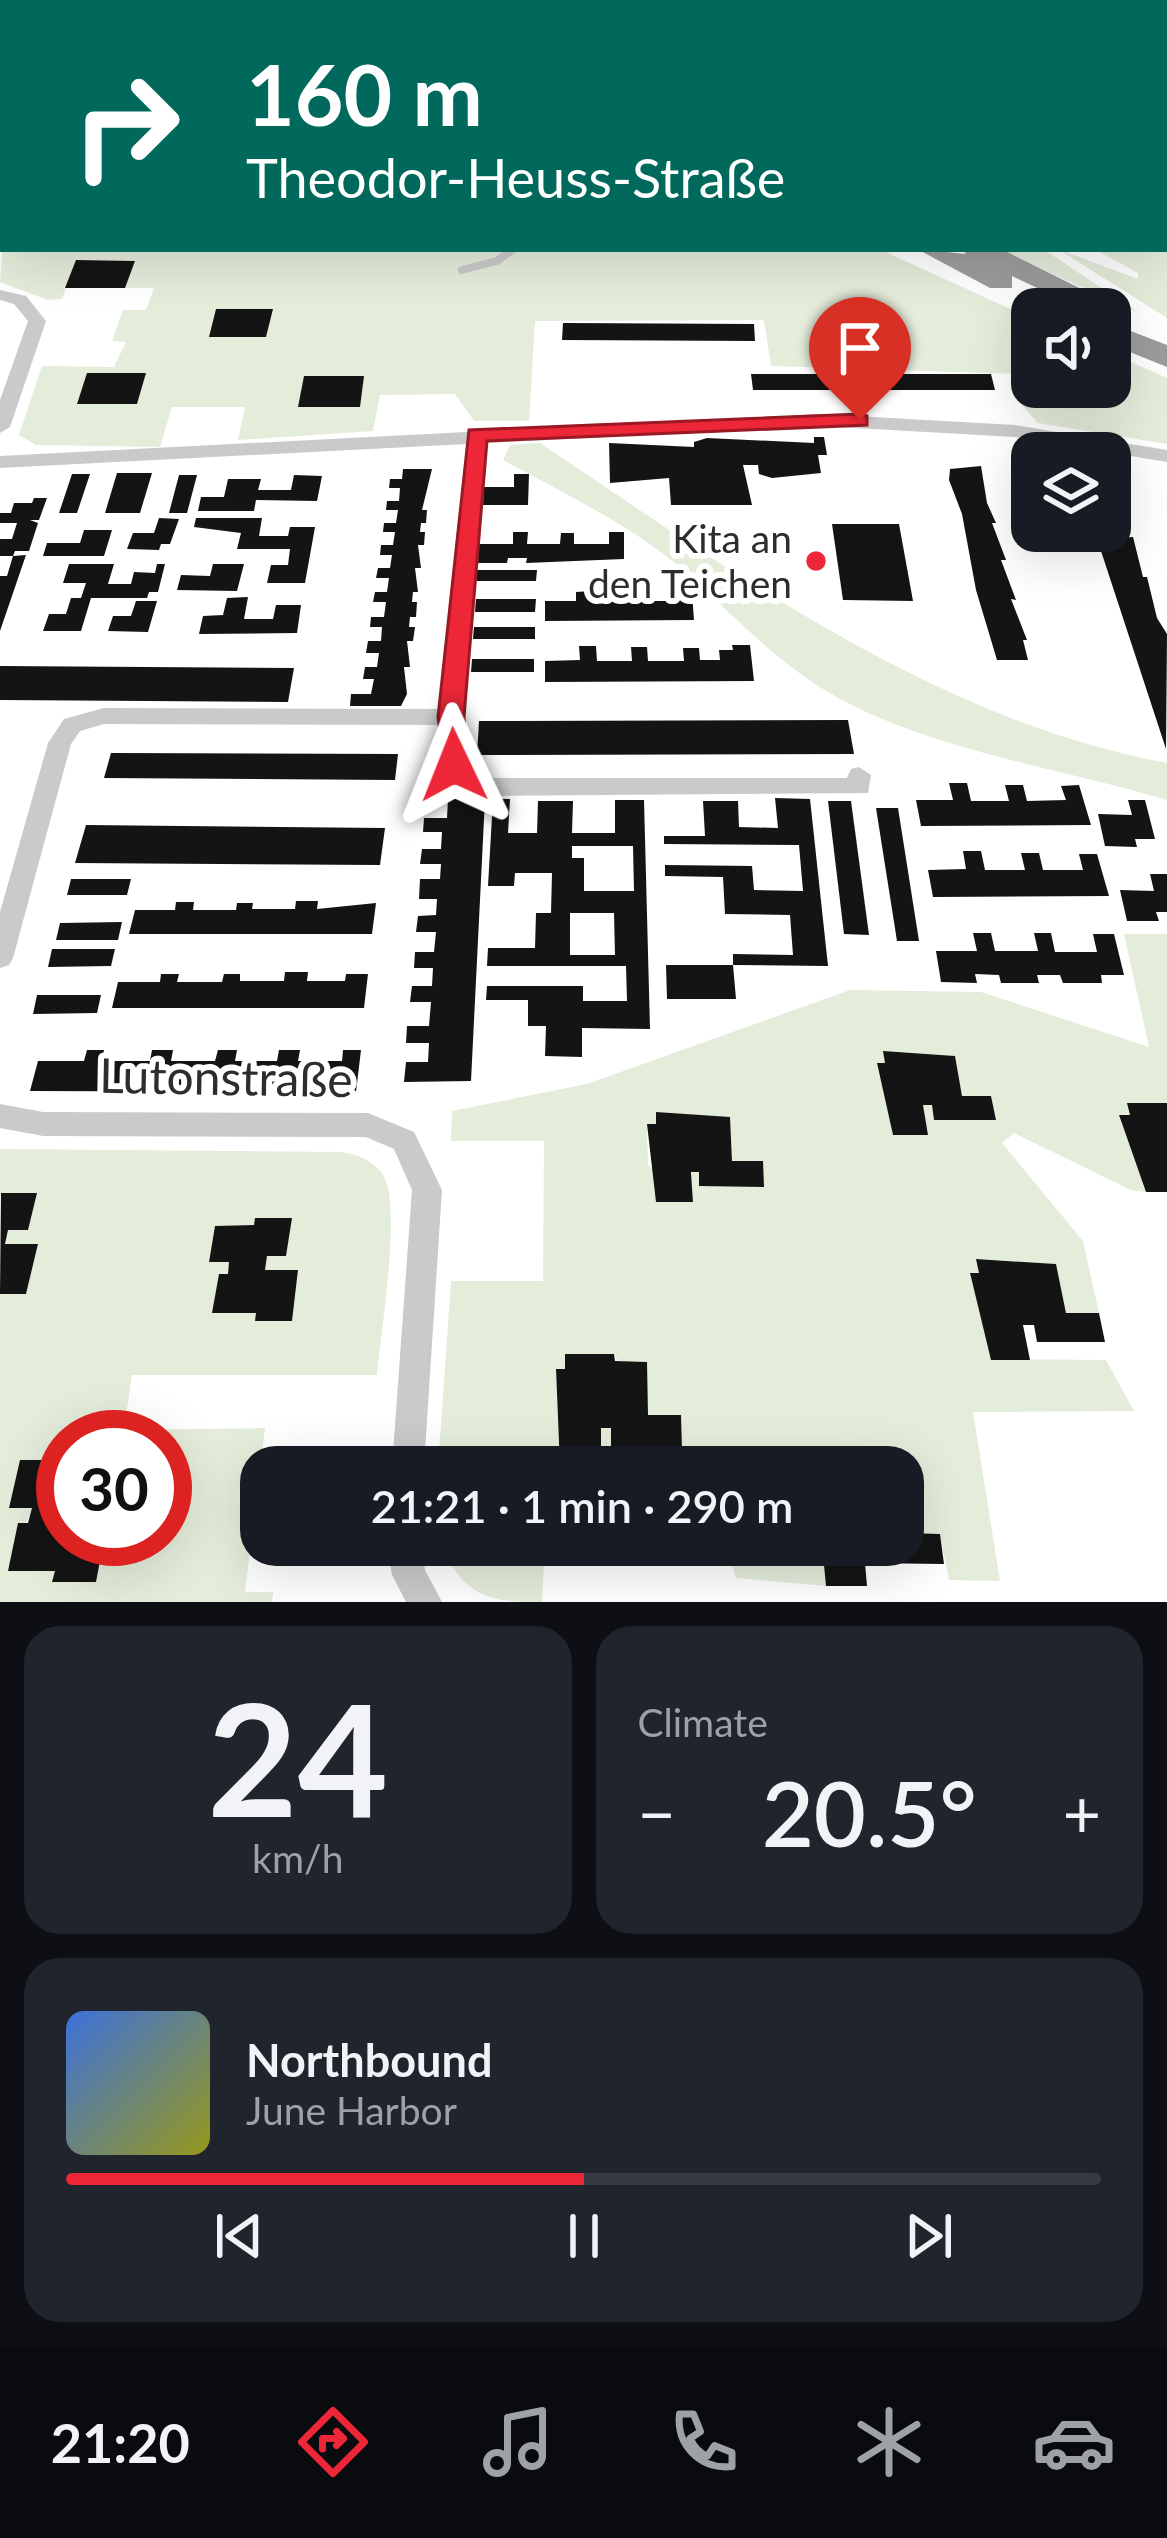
<!DOCTYPE html>
<html lang="en">
<head>
<meta charset="utf-8">
<style>
	:root { --surface:#171b24; --page:#20242c; --text:#f1f3f6; --muted:#9ea1a6; --line:#363941; --accent:#ed2738 }
	body { margin:0; font-family:Lato,sans-serif; background:var(--page); color:var(--text); height:100vh; display:flex; flex-direction:column; font-size:45px; white-space:nowrap }
	* { box-sizing:border-box; margin:0 }
	p { font-size:39px; color:var(--muted) }
	.icon { flex:none; width:66px; height:66px; fill:none; stroke:currentColor; stroke-width:2; stroke-linecap:round; stroke-linejoin:round }
	.map { position:relative; height:1602px; overflow:hidden }
	.side { display:flex; flex-direction:column; gap:24px; padding:24px; background:#0d0f14; flex:1 }
	.side>* { flex:none }
	.hud { position:absolute; left:0px; top:0px; width:1167px; height:252px; box-shadow:0 12px 48px #0002; background:#00695c; color:#fff; overflow:hidden }
	.tools { position:absolute; left:1011px; top:288px; display:grid; gap:24px }
	.tools a { display:grid; place-items:center; width:120px; height:120px; border-radius:24px; background:var(--surface); box-shadow:0 12px 48px #0002; font-size:60px }
	.speed { position:absolute; left:36px; top:1410px; display:flex; gap:24px; font-size:60px; font-weight:700; text-align:center }
	.speed>* { display:grid; place-content:center; width:156px; height:156px; border-radius:50%; background:var(--surface); box-shadow:0 12px 48px #0002; line-height:1 }
	.speed .limit { border:18px solid #d22; background:#fff; color:#111 }
	.pin { position:absolute; display:grid; place-items:center; width:102px; height:102px; color:#fff; margin:-123px -51px; border-radius:50% 50% 50% 0; rotate:-45deg; box-shadow:0 0 12px #0007 }
	.pin .icon { rotate:45deg }
	.me { position:absolute; width:132px; margin:-66px; rotate:358deg; stroke-linejoin:round; filter:drop-shadow(0 0 9px #0008) }
	.turn { display:flex; align-items:center; gap:42px; height:252px; padding:0 48px; font-size:54px }
	.turn .icon { width:156px; height:156px; stroke-width:2.5 }
	.turn b { display:block; font-size:84px; line-height:102px }
	.big { font-size:90px; font-weight:600; line-height:1.1 }
	.side .card { flex:1; display:flex; flex-direction:column; justify-content:center; gap:18px; min-width:0; padding:0 42px; border-radius:36px; background:var(--page) }
	.side .dial { align-items:center; gap:0 }
	.dial b { font-size:156px; line-height:1 }
	.song { display:flex; align-items:center; gap:36px }
	.cover { width:144px; height:144px; border-radius:18px; background:linear-gradient(135deg,hsl(220 70% 55%),hsl(60 70% 35%)) }
	.played { height:12px; border-radius:6px; background:linear-gradient(90deg,var(--accent) 50%,var(--line) 50%) }
	.keys { display:flex; justify-content:space-around; direction:ltr }
	.heat { display:flex; justify-content:space-between; align-items:center; font-size:66px; direction:ltr }
	.side .tiles { flex:1; display:grid; gap:24px; grid-template-columns:1fr 1fr }
	.card:last-child { grid-column:span 2 }
	.trip { position:absolute; left:240px; top:1446px; width:684px; height:120px; border-radius:36px; background:var(--surface); box-shadow:0 12px 48px #0002; font-weight:600; line-height:120px; text-align:center }
	.tab-bar { display:flex; height:192px; justify-content:space-around; align-items:center; background:#090b0e; color:var(--muted) }
	.tab-bar .icon { width:84px; height:84px }
	.tab-bar .on { color:var(--accent) }
	.tab-bar b { font-size:54px; color:var(--text) }
	.map>svg:first-child { display:block }
	.green { fill:#e4ecda; fill-rule:evenodd }
	.building { fill:#141414; fill-rule:evenodd }
	.lines { fill:none; stroke-linecap:round; stroke-linejoin:round }
	.service { stroke:#cacaca; stroke-width:8 }
	.minor { fill:#cacaca; fill-rule:evenodd }
	.trunk { fill:#9c9c9c; fill-rule:evenodd }
	.motorway { fill:#949494; fill-rule:evenodd }
	.route { fill:#ed2738; stroke:#9a1924; stroke-width:3 }
	.poi-dot { fill:#ed2738; stroke:#fff; stroke-width:4.5 }
	.labels { text-anchor:middle; stroke-width:12; stroke-linejoin:round; paint-order:stroke }
	.poi-label { font-size:39px; fill:#2d2d2d; stroke:#fff; text-anchor:end }
	.near-street-label { font-size:48px; fill:#2d2d2d; stroke:#fff }
</style>
</head>
<body>
<div class="map">
<svg width="1167" height="1602" viewBox="0 0 1167 1602">
	<rect width="100%" height="100%" fill="#fff"/>
	<g class="green">
		<path d="M0,0H452L457,3H3L0,219Z"/>
		<path d="M1164,57H1167V318L1058,249L1138,279V273L1094,249H1164Z"/>
		<path d="M3,237V249H879L1032,319V387H1110V353L1167,378V444L1038,423L1019,402L1017,374L771,366L764,320L535,321L529,421H474L455,394L380,395L373,431L238,440L245,407H172L160,447L36,445L19,435L42,366L114,367L126,342L112,341L123,310H146L154,288H125L133,261L76,260L62,299L48,300L0,282ZM217,309H272L266,336L210,337ZM145,373L137,404L77,403L87,374Z"/>
		<path d="M998,249H1043L1141,314Z"/>
		<path d="M540,443C734,573 933,719 1167,763V800C1060,768 924,749 828,692C769,657 727,607 675,563C623,521 561,492 503,460L510,445Z"/>
		<path d="M1124,934H1167V1103L1128,1104L1130,1115L1119,1116L1146,1192L1131,1190L1014,1133L1002,1143L1083,1241L1099,1313H1066L1056,1264L977,1259L979,1273L970,1274L991,1359L1106,1360L1134,1411L973,1412L1000,1581L949,1580L940,1534L908,1533L903,1467H601V1428H611L612,1448L682,1447L681,1416L648,1415L614,1354H566L565,1369L556,1370L560,1467H438L451,1281H543L544,1141H451L452,1111L587,1084L850,990L981,992L1149,1047ZM884,1051L955,1056L962,1096H991L996,1119L935,1120L932,1105H923L927,1135H893L877,1064L885,1063ZM656,1112L730,1118L732,1161H762L764,1186H700L699,1172H692L693,1202L648,1165L647,1125L656,1124Z"/>
		<path d="M0,1149L341,1152C359,1155 369,1159 381,1172C404,1196 380,1337 377,1375H132L124,1430L265,1428L245,1592H273L272,1602H0V1294H26L38,1245L5,1244L8,1230L37,1193H2L0,1197ZM256,1218H291L286,1255L267,1256L265,1270L298,1271L292,1321H256V1313H213L219,1275L228,1274L229,1262L209,1261L215,1226L254,1225ZM63,1437H165V1539H104L53,1581L55,1571H8L32,1508L9,1507L20,1461L61,1460Z"/>
		<path d="M441,1545H545L542,1602C490,1602 465,1598 441,1545Z"/>
		<path d="M726,1545H822L826,1586L736,1578Z"/>
	</g>
	<g class="building">
		<path d="M76,260L135,261L125,288H65Z"/>
		<path d="M216,309H273L266,337H209Z"/>
		<path d="M563,323L754,324L755,341L562,340Z"/>
		<path d="M87,373H146L137,404H77Z"/>
		<path d="M751,374H991L995,390H753Z"/>
		<path d="M304,376H364L360,407H298Z"/>
		<path d="M814,437H824L827,455H818L821,473L772,478L759,474L758,465H743L752,505H671L669,478L610,483L609,443L694,447V442L707,438L814,443Z"/>
		<path d="M981,466L987,503L996,523H992L1006,560H1001L1016,600L1011,599L1027,640H1023L1028,660H997L976,590L962,514L949,480L950,469Z"/>
		<path d="M403,469H432L422,510H427L426,523H421L420,532H425L424,545H418L421,568H415L418,592H413L412,602H417L416,617H410L409,627H415L413,641H407L410,667H404L407,694L401,706H350L351,694H371L374,679H363L365,667H377L379,653H366L368,641H381L382,627H370L371,617H384L386,602H373L375,592H387L389,578H376L378,568H390L392,555H380L381,545H393L395,532H383L384,523H396L398,510H386L387,501H399L400,488H389L390,479H402Z"/>
		<path d="M117,473H152L140,513H105Z"/>
		<path d="M72,474H90L77,513H59Z"/>
		<path d="M514,474H529L528,505H483L484,487H514Z"/>
		<path d="M179,475H197L187,513H169Z"/>
		<path d="M294,475L322,476L317,501L256,500L254,511H198L201,497H224L228,479H261L258,490H291Z"/>
		<path d="M34,498H47L39,520H30L38,523L29,551H15L13,556L26,555L0,631V576H7L13,556H0V539H12L17,523H0V513H11L14,503H32Z"/>
		<path d="M159,518L179,519L170,544H161L159,550L127,549L133,533H154Z"/>
		<path d="M196,518H262L259,536H288L290,527H315L305,583H267L271,565H288L290,549H237L241,533L194,527Z"/>
		<path d="M832,524H899L913,601L843,600Z"/>
		<path d="M84,530H112L104,556H43L47,543H80Z"/>
		<path d="M513,532H528L527,544H560L561,533H574V544H609V532H624V559L526,563L527,558H508L507,563H478L479,544H513Z"/>
		<path d="M1133,537L1143,577H1147L1157,618L1167,634L1166,749L1101,551V539Z"/>
		<path d="M69,564H114L108,584H131L134,572L155,573L157,564H165L158,592H149L147,598H91L81,631H43L49,614H66L71,598H81L86,583H63Z"/>
		<path d="M213,564H244L237,591L177,590L181,575L210,576Z"/>
		<path d="M477,570H537L536,581H477Z"/>
		<path d="M592,591V602L626,601V593H642V601H677L676,593H692L694,620L545,621V601H576V592Z"/>
		<path d="M248,597L244,619H273L276,605H301L297,633L199,634L203,616L223,615L227,598Z"/>
		<path d="M476,599H536L535,612H475Z"/>
		<path d="M136,601H157L148,632L108,631L113,616H131Z"/>
		<path d="M474,627H535V639H473Z"/>
		<path d="M732,645H750L754,681L545,682V661L580,660L579,646H596L597,661H632L631,647H647L648,661H684L683,648H699L700,660H720L719,650H733Z"/>
		<path d="M472,659H534V672H471Z"/>
		<path d="M0,666L294,668L288,702L0,700Z"/>
		<path d="M848,720L854,754L477,755L479,721Z"/>
		<path d="M111,753L398,754L395,780L104,778Z"/>
		<path d="M949,783H967L971,801H1009L1005,785H1023L1027,801L1066,800L1061,786L1079,785L1091,825L921,826L916,800H953Z"/>
		<path d="M775,798L810,799L828,966L733,965V954L793,955L790,915L725,914L723,877L665,876V865L752,866L754,890L803,891L799,845L664,844V836H705L703,801H738L739,827L778,828Z"/>
		<path d="M448,799H485L471,1081L404,1082L406,1062H428L429,1043H406L407,1026H429L431,1002H410L412,986H432L433,968H414L415,952H434L436,932H416L418,916L436,915L437,899H419L420,879H440L441,864H420L422,849H441L442,832H423L424,818H447Z"/>
		<path d="M493,799H510L508,833H537L538,801H573L572,833H615V800H644L650,1029L582,1028V1057L545,1056L546,1026H528V1000H486L487,986H583V1001H627L626,966H487L488,948H535L536,913H551L552,873H515L514,886H488ZM572,846H633L634,891H584V858H572ZM570,913H614L615,955H570Z"/>
		<path d="M1128,800H1145L1155,839H1135L1137,847L1105,846L1098,814L1132,815Z"/>
		<path d="M828,801H851L869,935L844,934Z"/>
		<path d="M876,808H898L919,941H897Z"/>
		<path d="M86,825L385,828L380,865L75,863Z"/>
		<path d="M963,851H981L985,870H1025L1021,853H1039L1043,870H1083L1079,854H1097L1109,896L933,897L928,870L966,869Z"/>
		<path d="M1150,874H1167V912H1156L1159,921H1127L1120,890L1154,891Z"/>
		<path d="M71,879H131L127,895H67Z"/>
		<path d="M296,901H318L317,909L376,903L372,934H129L135,910H175L176,902H194L193,910H236L237,903H253L252,909H295Z"/>
		<path d="M122,922L118,940H56L60,923Z"/>
		<path d="M973,933H991L995,951H1038L1034,933H1051L1055,952H1097L1093,934H1114L1124,975H1101L1102,983H1063L1060,975H1037L1039,983H1001L999,975L975,974L977,983L941,982L936,951H977Z"/>
		<path d="M52,949H115L111,966L48,967Z"/>
		<path d="M666,965H733L736,999H667Z"/>
		<path d="M285,972H308L307,981H345L346,974H368L364,1008H112L118,982H160L161,974H179L177,982H222L224,974H240V981H284Z"/>
		<path d="M37,995H101L97,1013L33,1014Z"/>
		<path d="M87,1050H104L102,1061H150L152,1050H173L171,1061H215L218,1050H237L235,1061H277L279,1050H300L298,1061H342L343,1050H361L356,1092L30,1091L38,1061H84Z"/>
		<path d="M883,1051L955,1056L962,1096H991L996,1120H934L932,1105H923L928,1135H893L877,1063H885Z"/>
		<path d="M1127,1103H1167V1192H1146L1119,1115H1130Z"/>
		<path d="M656,1112L730,1117L732,1161H763L764,1187L699,1186V1172H691L693,1202H656L647,1124H656Z"/>
		<path d="M1,1193H37L28,1230H8L5,1244H38L26,1294H0Z"/>
		<path d="M255,1218H292L286,1256H267L265,1270H298L292,1321H255L256,1313H212L219,1274H228L229,1262H209L215,1226L254,1225Z"/>
		<path d="M976,1259L1056,1264L1066,1313H1099L1105,1342H1037L1034,1325H1023L1030,1360H991L970,1273H979Z"/>
		<path d="M565,1354H614L615,1361L647,1362L648,1415H681L682,1448H611V1428H601V1467H560L556,1369H565Z"/>
		<path d="M20,1460H63V1539H104L96,1582H52L55,1571H8L18,1523H28L32,1508H9Z"/>
		<path d="M903,1514L908,1533L940,1534L944,1564L865,1563L867,1586H826L822,1545H903Z"/>
	</g>
	<g class="lines">
		<path class="service" d="M462,270L497,261L513,249"/>
		<g class="minor">
			<path d="M0,290L26,296L46,321L10,427L0,433V400L28,321L14,304L0,300Z"/>
			<path d="M819,414L1015,425L1167,450V462L1015,437L819,426L486,443L462,717L466,761L493,778H847L851,769L859,767L871,775L868,793L488,796L447,771L440,725L104,724L80,731L71,744L13,958L9,965L0,968V912L48,743L64,719L104,708L440,709L467,444L0,468V456Z"/>
			<path d="M0,1104L43,1112L368,1113L414,1132L442,1190L424,1467H392L412,1190L394,1149L366,1137L43,1136L0,1128Z"/>
			<path d="M387,1545H421L425,1570L442,1602H406L392,1575Z"/>
		</g>
		<g class="trunk">
			<path d="M917,249L966,254L962,249H1001L1122,309L1110,317V309H1082L1012,276V288H990Z"/>
			<path d="M1110,323L1167,345V367L1110,344Z"/>
		</g>
		<g class="motorway">
			<path d="M496,0H525L527,3H498Z"/>
			<path d="M610,0H636L638,3H612Z"/>
		</g>
	</g>
	<path class="route" d="M860,414L867,416V425L487,441L464,717L468,765L464,771H445L438,717L469,430Z"/>
	<circle class="poi-dot" cx="816" cy="561" r="12"/>
	<g class="labels">
		<g class="poi-label">
			<text x="792" y="553">Kita an<tspan x="792" dy="45">den Teichen</tspan></text>
		</g>
		<g class="near-street-label">
			<text transform="translate(226 1078) rotate(1)" y="17">Lutonstraße</text>
		</g>
	</g>
</svg>
<div class="tools">
<a><svg class="icon" aria-label="sound" viewBox="0 0 24 24"><path d="M4 9h4l5-4v14l-5-4H4zM17 9q2 3 0 6"/></svg></a>
<a><svg class="icon" aria-label="layers" viewBox="0 0 24 24"><path d="M12 4l9 5-9 5-9-5zM3 14l9 5 9-5"/></svg></a>
</div>
<div class="speed"><div class="limit">30</div></div>
<div class="pin" style="left:860px;top:420px;background:#d93025"><svg class="icon" aria-label="arrive" viewBox="0 0 24 24"><path d="M6 21V4h12l-3 4 3 4H6"/></svg></div>
<svg class="me" style="left:454px;top:765px" viewBox="-20 -20 40 40"><path d="M0-17L14 15 0 8-14 15z" fill="#ed2738" stroke="#fff" stroke-width="4"/></svg>
<div class="trip">21:21 · 1 min · 290 m</div>
<div class="hud">
<div class="turn"><svg class="icon" aria-label="right" viewBox="0 0 24 24"><path d="M7 20v-9h11M14 6l5 5-5 5"/></svg><div><b>160 m</b>Theodor-Heuss-Straße</div></div>
</div>
</div>
<section class="side">
<div class="tiles">
<div class="card dial"><b>24</b><p>km/h</p></div>
<div class="card"><p>Climate</p>
<div class="heat"><a>−</a><b class="big">20.5°</b><a>+</a></div>
</div>
<div class="card">
<div class="song"><i class="cover"></i><div><b>Northbound</b><p>June Harbor</p></div></div>
<div class="played"></div>
<div class="keys"><svg class="icon" aria-label="previous" viewBox="0 0 24 24"><path d="M18 5L8 12l10 7zM5 5v14"/></svg><svg class="icon" aria-label="pause" viewBox="0 0 24 24"><path d="M8 5v14M16 5v14"/></svg><svg class="icon" aria-label="next" viewBox="0 0 24 24"><path d="M6 5l10 7-10 7zM19 5v14"/></svg></div>
</div>
</div>
</section>
<nav class="tab-bar">
<b>21:20</b>
<svg class="icon on" aria-label="directions" viewBox="0 0 24 24"><path d="M12 3l9 9-9 9-9-9zM9 14v-3h6M13 9l2 2-2 2"/></svg>
<svg class="icon" aria-label="music" viewBox="0 0 24 24"><path d="M9 18V5l10-2v13"/><circle cx="6" cy="18" r="3"/><circle cx="16" cy="16" r="3"/></svg>
<svg class="icon" aria-label="phone" viewBox="0 0 24 24"><path d="M5 4h4l2 5-3 2q2 4 5 5l2-3 5 2v4C11 20 4 13 5 4z"/></svg>
<svg class="icon" aria-label="climate" viewBox="0 0 24 24"><path d="M12 3v18M4 7l16 10M4 17L20 7"/></svg>
<svg class="icon" aria-label="car" viewBox="0 0 24 24"><path d="M5 17H2v-5l4-1 3-4h7l3 4 3 1v5h-3M9 17h6M6 11h13"/><circle cx="7" cy="17" r="2"/><circle cx="17" cy="17" r="2"/></svg>
</nav>
</body>
</html>
